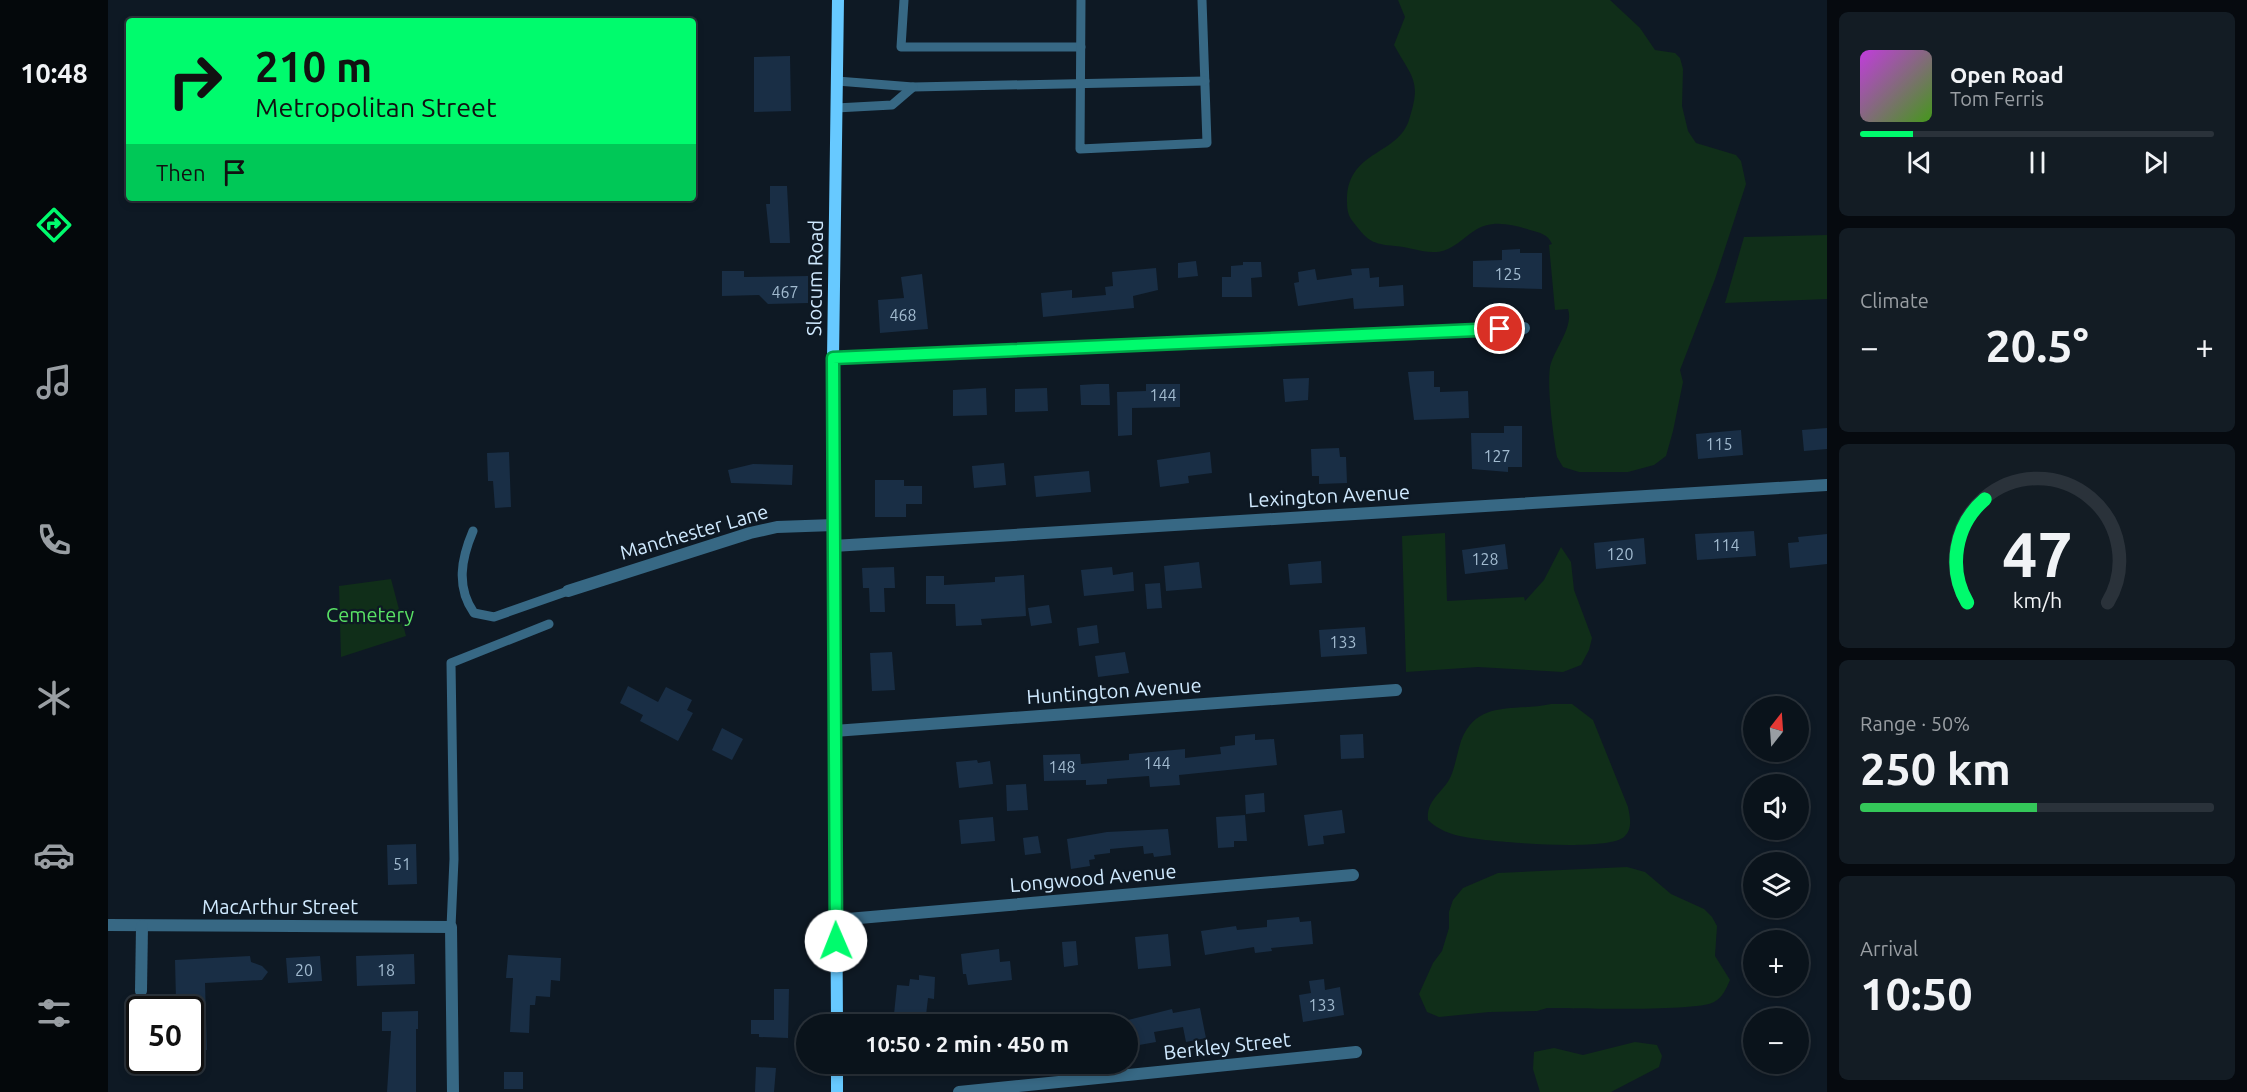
<!DOCTYPE html>
<html lang="en">
<head>
<meta charset="utf-8">
<style>
	:root { --surface:#0a131b; --page:#131c24; --text:#f1f3f6; --muted:#999ea3; --line:#2a323a; --accent:#00fb6d }
	body { margin:0; font-family:Ubuntu,sans-serif; background:var(--page); color:var(--text); height:100vh; display:flex; flex-direction:column; font-size:22px; white-space:nowrap }
	* { box-sizing:border-box; margin:0 }
	p { font-size:20px; color:var(--muted) }
	.icon { flex:none; width:33px; height:33px; fill:none; stroke:currentColor; stroke-width:2; stroke-linecap:round; stroke-linejoin:round }
	.map { position:relative; flex:1; overflow:hidden }
	.panel { display:flex; flex-direction:column; gap:12px; padding:12px; background:#060a0f; width:420px }
	.panel>* { flex:none }
	.top-card { position:absolute; left:18px; top:18px; width:570px; height:183px; border-radius:6px; box-shadow:0 3px 9px #0003,0 0 0 2px var(--line); background:#00fb6d; color:#111; overflow:hidden }
	.needle { width:39px; rotate:17deg }
	.fabs { position:absolute; left:1635px; top:696px; display:grid; gap:12px }
	.fabs a { display:grid; place-items:center; width:66px; height:66px; border-radius:50%; background:var(--surface); box-shadow:0 3px 9px #0003,0 0 0 2px var(--line); font-size:30px }
	.speed { position:absolute; left:18px; top:996px; display:flex; gap:12px; font-size:30px; font-weight:700; text-align:center }
	.speed>* { display:grid; place-content:center; width:78px; height:78px; border-radius:50%; background:var(--surface); box-shadow:0 3px 9px #0003,0 0 0 2px var(--line); line-height:1 }
	.speed .limit { border:3px solid #111; border-radius:9px; background:#fff; color:#111 }
	.pin { position:absolute; display:grid; place-items:center; width:51px; height:51px; color:#fff; margin:-26px; border:3px solid #fff; border-radius:50%; box-shadow:0 2px 6px #0007 }
	.me { position:absolute; width:66px; margin:-33px; rotate:359deg; stroke-linejoin:round; filter:drop-shadow(0 0 4px #0008) }
	.turn { display:flex; align-items:center; gap:21px; height:126px; padding:0 30px; font-size:27px }
	.turn .icon { width:78px; height:78px; stroke-width:2.5 }
	.turn b { display:block; font-size:42px; line-height:51px }
	.then { display:flex; align-items:center; height:57px; padding:0 30px; background:#0003; gap:12px; font-size:22px }
	.big { font-size:45px; font-weight:700; line-height:1.1 }
	.panel .widget { flex:1; display:flex; flex-direction:column; justify-content:center; gap:9px; min-width:0; padding:0 21px; border-radius:9px; background:var(--page) }
	.panel .dial { align-items:center; gap:0 }
	.dial svg { height:156px; overflow:visible; fill:none; stroke:var(--line); stroke-width:7; stroke-linecap:round; text-anchor:middle }
	.dial text { fill:var(--text); stroke:none }
	.song { display:flex; align-items:center; gap:18px }
	.cover { width:72px; height:72px; border-radius:9px; background:linear-gradient(135deg,hsl(290 70% 55%),hsl(100 70% 35%)) }
	.played { height:6px; border-radius:3px; background:linear-gradient(90deg,var(--accent) 15%,var(--line) 15%) }
	.keys { display:flex; justify-content:space-around; direction:ltr }
	.heat { display:flex; justify-content:space-between; align-items:center; font-size:33px; direction:ltr }
	.charge { height:9px; border-radius:4px; background:linear-gradient(90deg,#34c759 50%,var(--line) 0) }
	.trip { position:absolute; left:688px; top:1014px; width:342px; height:60px; border-radius:30px; background:var(--surface); box-shadow:0 3px 9px #0003,0 0 0 2px var(--line); font-weight:700; line-height:60px; text-align:center }
	main { display:flex; flex:1; min-height:0 }
	.dock { display:flex; flex-direction:column; width:108px; justify-content:space-around; align-items:center; background:#04080b; color:var(--muted) }
	.dock .icon { width:42px; height:42px }
	.dock .selected { color:var(--accent) }
	.dock b { font-size:27px; color:var(--text) }
	.map>svg:first-child { display:block }
	.green { fill:#102e19 }
	.building { fill:#192e45 }
	.lines { fill:none; stroke-linecap:round; stroke-linejoin:round }
	.service { stroke:#376884; stroke-width:9 }
	.minor { stroke:#376884; stroke-width:12 }
	.secondary { stroke:#67c9ff; stroke-width:12 }
	.route-casing { stroke:#00a347; stroke-width:15 }
	.route { stroke:#00fb6d; stroke-width:10 }
	.labels { text-anchor:middle; stroke-width:4.5; stroke-linejoin:round; paint-order:stroke }
	.number-label { font-size:16px; fill:#a2bbd0 }
	.street-label { font-size:20px; fill:#d0eaff; stroke:#0e1924 }
	.park-label { font-size:20px; fill:#59e265; stroke:#0e1924 }
</style>
</head>
<body>
<main>
<nav class="dock">
<b>10:48</b>
<svg class="icon selected" aria-label="directions" viewBox="0 0 24 24"><path d="M12 3l9 9-9 9-9-9zM9 14v-3h6M13 9l2 2-2 2"/></svg>
<svg class="icon" aria-label="music" viewBox="0 0 24 24"><path d="M9 18V5l10-2v13"/><circle cx="6" cy="18" r="3"/><circle cx="16" cy="16" r="3"/></svg>
<svg class="icon" aria-label="phone" viewBox="0 0 24 24"><path d="M5 4h4l2 5-3 2q2 4 5 5l2-3 5 2v4C11 20 4 13 5 4z"/></svg>
<svg class="icon" aria-label="climate" viewBox="0 0 24 24"><path d="M12 3v18M4 7l16 10M4 17L20 7"/></svg>
<svg class="icon" aria-label="car" viewBox="0 0 24 24"><path d="M5 17H2v-5l4-1 3-4h7l3 4 3 1v5h-3M9 17h6M6 11h13"/><circle cx="7" cy="17" r="2"/><circle cx="17" cy="17" r="2"/></svg>
<svg class="icon" aria-label="filters" viewBox="0 0 24 24"><path d="M4 7h16M4 17h16"/><circle cx="9" cy="7" r="2"/><circle cx="15" cy="17" r="2"/></svg>
</nav>
<div class="map">
<svg width="1719" height="1092" viewBox="0 0 1719 1092">
	<rect width="100%" height="100%" fill="#0e1924"/>
	<g class="green">
		<path d="M1290,0H1502L1532,28L1547,50L1567,53L1572,58L1575,69L1574,106L1580,131L1588,143L1628,155L1633,161L1638,184L1607,279L1572,370L1575,382L1565,431L1558,456L1546,465L1520,472H1471L1455,467L1449,457C1445,434 1439,389 1442,367C1446,349 1466,327 1460,309L1447,310L1441,245L1444,244C1440,234 1432,233 1422,230C1404,224 1382,219 1366,231C1357,237 1349,245 1340,249C1322,257 1305,247 1287,246C1264,244 1260,241 1246,223C1239,215 1239,208 1239,198C1241,150 1290,155 1301,120C1314,80 1304,78 1286,45L1297,17Z"/>
		<path d="M1719,235V299L1617,303L1636,237Z"/>
		<path d="M1337,533L1339,601L1416,597L1417,601L1436,580L1453,547L1463,562L1466,590L1484,638L1481,650L1473,665L1455,672L1370,667L1298,672L1294,536Z"/>
		<path d="M283,579L298,636L233,657L231,586Z"/>
		<path d="M1443,704H1464L1485,720L1520,807C1522,817 1525,829 1516,837C1498,852 1383,842 1357,837C1343,835 1329,829 1320,820C1318,802 1332,794 1341,780C1347,769 1349,753 1353,741C1369,699 1406,712 1443,704Z"/>
		<path d="M1519,867L1537,872L1563,894L1596,909L1604,917L1609,926L1607,956L1622,980C1618,989 1615,997 1606,1002C1588,1012 1467,1008 1439,1008L1429,1011L1381,1012L1331,1017L1319,1012L1311,994L1325,963L1334,951L1341,928V912L1345,900L1355,888L1390,873Z"/>
		<path d="M1527,1042L1549,1045L1554,1056L1551,1067L1503,1092H1432L1425,1069L1426,1052L1446,1048L1475,1055Z"/>
	</g>
	<g class="building">
		<path d="M682,56L683,111L646,112V57Z"/>
		<path d="M662,186H679L682,243H662L658,204H662Z"/>
		<path d="M1412,249V253H1434V289L1365,287V261L1394,260V250Z"/>
		<path d="M1088,261L1090,276L1070,278V263Z"/>
		<path d="M1135,262H1153L1154,277L1143,278L1144,297H1114V277H1123V266L1135,265Z"/>
		<path d="M1048,268L1050,290L1025,296L1026,308L935,317L933,293L964,290V298L998,295L997,287L1005,286L1004,272Z"/>
		<path d="M1261,268L1262,278L1271,277V287L1295,285L1296,306L1246,309L1245,298L1190,306L1186,283L1191,282L1190,272L1207,269L1209,280L1244,275L1243,269Z"/>
		<path d="M614,271H636V277L700,276V303L660,304L651,295L614,296Z"/>
		<path d="M814,274L820,329L772,333L770,300L796,298L793,277Z"/>
		<path d="M1326,371V387H1332V392L1360,391L1361,418L1306,420L1300,372Z"/>
		<path d="M1201,378L1200,400L1177,402L1175,379Z"/>
		<path d="M989,384H1001L1002,405H973L972,385Z"/>
		<path d="M1038,384H1072V407L1024,408V435L1010,436L1009,392L1038,391Z"/>
		<path d="M878,388L879,415L845,416V390Z"/>
		<path d="M939,388L940,411L907,412V389Z"/>
		<path d="M1396,426H1414V467H1400V472L1364,469L1363,433H1396Z"/>
		<path d="M1719,428V449L1696,451L1694,430Z"/>
		<path d="M1633,430L1635,455L1590,459L1588,434Z"/>
		<path d="M1231,448L1232,457H1238L1239,483L1211,484V476H1204L1203,449Z"/>
		<path d="M401,452L403,507L387,508L385,481H380L379,453Z"/>
		<path d="M1102,452L1104,473L1080,476L1081,483L1052,487L1049,460Z"/>
		<path d="M896,463L898,485L866,488L864,466Z"/>
		<path d="M645,464L685,465L684,485L623,483L620,470Z"/>
		<path d="M981,471L983,492L928,497L926,476Z"/>
		<path d="M767,480H796V486H814V504H798V517H767Z"/>
		<path d="M1646,531L1648,556L1589,560L1587,534Z"/>
		<path d="M1719,534V564L1682,568L1680,543L1691,542L1690,537Z"/>
		<path d="M1536,538L1538,564L1488,569L1486,543Z"/>
		<path d="M1397,544L1400,569L1357,574L1354,550Z"/>
		<path d="M1213,561L1214,583L1182,585L1180,564Z"/>
		<path d="M1091,562L1094,588L1058,591L1056,566Z"/>
		<path d="M786,567L787,588H776L777,612H762L761,588H755L754,568Z"/>
		<path d="M1004,567L1005,575L1025,572L1026,591L976,596L973,570Z"/>
		<path d="M916,575L918,616L873,619L874,625L848,626L847,604H818V576H836V585L887,582V577Z"/>
		<path d="M1052,583L1054,608L1039,609L1037,584Z"/>
		<path d="M941,605L944,623L923,626L920,608Z"/>
		<path d="M989,625L991,643L971,646L969,628Z"/>
		<path d="M1257,627L1259,654L1213,657L1211,630Z"/>
		<path d="M784,652L787,690L764,691L762,653Z"/>
		<path d="M1017,652L1021,673L990,677L987,656Z"/>
		<path d="M520,686L550,702L558,687L584,700L579,710L585,713L570,741L532,721L535,715L512,703Z"/>
		<path d="M614,728L635,739L624,760L604,750Z"/>
		<path d="M1147,734V740L1166,739L1169,765L1071,775L1072,785L1042,787L1041,776L999,779V784L978,785V780L936,781L935,755L972,754L973,764L1021,760V754L1077,749V758L1113,754L1112,747L1127,745V736Z"/>
		<path d="M1255,734L1256,758L1233,759L1232,735Z"/>
		<path d="M869,760L870,763L882,761L885,784L851,788L848,762Z"/>
		<path d="M918,784L920,810L899,811L898,785Z"/>
		<path d="M1156,793L1157,812L1138,814L1137,795Z"/>
		<path d="M1234,810L1237,833L1215,836L1216,844L1200,846L1196,815Z"/>
		<path d="M1137,815L1139,841H1126V847L1110,848L1108,817Z"/>
		<path d="M885,817L887,841L853,844L851,820Z"/>
		<path d="M1060,829L1063,855L1046,857L1045,853L1036,854L1035,846L1002,849V853L986,855L987,859L981,860L982,866L963,869L959,839L999,832Z"/>
		<path d="M930,836L933,853L917,855L915,838Z"/>
		<path d="M308,844L309,884L280,885L279,845Z"/>
		<path d="M1191,917L1192,922L1203,921L1205,944L1163,948L1164,951L1147,953L1146,947L1097,955L1093,931L1128,926L1129,930L1159,927V920Z"/>
		<path d="M1060,934L1063,966L1030,969L1027,937Z"/>
		<path d="M968,941L970,965L956,967L954,942Z"/>
		<path d="M891,949L892,962L902,961L904,980L860,985L858,974H855L853,954Z"/>
		<path d="M306,954L307,984L249,986L248,956Z"/>
		<path d="M400,955L453,958L452,981L443,980L442,997L428,996L427,1005H422L421,1033L402,1032L405,978H398Z"/>
		<path d="M142,956L143,962L154,966L160,972L154,980L97,983L99,1050H82V1010H77L76,1000H68L67,960Z"/>
		<path d="M212,956L214,981L180,983L178,958Z"/>
		<path d="M811,975L827,977L826,999L820,998L817,1024H785L789,985L801,986L802,979L811,980Z"/>
		<path d="M1216,979L1217,990L1232,987L1236,1015L1195,1022L1191,995L1203,993L1201,981Z"/>
		<path d="M666,989H681L680,1038L651,1037V1034H643V1020H666Z"/>
		<path d="M1092,1008L1098,1038L1078,1042L1075,1027L1046,1032L1048,1042L1020,1047V1020L1064,1009L1065,1013Z"/>
		<path d="M310,1011V1029H308V1092H279L283,1031H274V1012Z"/>
		<path d="M648,1067L668,1068L666,1092H647Z"/>
		<rect x="396" y="1072" width="19" height="17"/>
	</g>
	<g class="lines">
		<g class="service">
			<path d="M796,0L793,47H973"/>
			<path d="M973,0L972,149L1099,143L1094,0"/>
			<path d="M729,81L805,87L1097,81"/>
			<path d="M728,108L784,105L805,87"/>
			<path d="M365,531C353,559 348,587 366,613L386,617L460,591"/>
			<path d="M343,927L346,859L343,663L441,624"/>
		</g>
		<g class="minor">
			<path d="M725,358L1416,328"/>
			<path d="M725,546L1719,485"/>
			<path d="M460,591L642,533L669,527L726,525"/>
			<path d="M726,731L1288,690"/>
			<path d="M728,920L1245,875"/>
			<path d="M0,925L343,927L345,1092"/>
			<path d="M33,991L34,926"/>
			<path d="M851,1092L1248,1052"/>
		</g>
		<g class="secondary">
			<path d="M729,1024L725,358L730,0"/>
			<path d="M729,1064V1092"/>
		</g>
	</g>
	<g class="lines">
		<g class="route-casing">
			<path id="route" d="M728,941L725,358L1392,329"/>
		</g>
		<use href="#route" class="route"/>
	</g>
	<g class="labels">
		<g class="number-label">
			<text x="1400" y="280">125</text>
			<text x="677" y="298">467</text>
			<text x="795" y="321">468</text>
			<text x="1055" y="401">144</text>
			<text x="1611" y="450">115</text>
			<text x="1389" y="462">127</text>
			<text x="1618" y="551">114</text>
			<text x="1512" y="560">120</text>
			<text x="1377" y="565">128</text>
			<text x="1235" y="648">133</text>
			<text x="1049" y="769">144</text>
			<text x="954" y="773">148</text>
			<text x="294" y="870">51</text>
			<text x="196" y="976">20</text>
			<text x="278" y="976">18</text>
			<text x="1214" y="1011">133</text>
		</g>
		<g class="street-label">
			<text transform="translate(707 278) rotate(-89)" y="7">Slocum Road</text>
			<text transform="translate(1221 496) rotate(-3)" y="7">Lexington Avenue</text>
			<text transform="translate(586 532) rotate(-16)" y="7">Manchester Lane</text>
			<text transform="translate(1006 691) rotate(-4)" y="7">Huntington Avenue</text>
			<text transform="translate(985 878) rotate(-5)" y="7">Longwood Avenue</text>
			<text x="172" y="914">MacArthur Street</text>
			<text transform="translate(1119 1046) rotate(-6)" y="7">Berkley Street</text>
		</g>
		<g class="park-label">
			<text x="262" y="622">Cemetery</text>
		</g>
	</g>
</svg>
<div class="fabs">
<a><svg class="needle" viewBox="-14 -14 28 28"><path d="M0-13l5 13h-10z" fill="#e53935"/><path d="M0 13l5-13h-10z" fill="#999ea3"/></svg></a>
<a><svg class="icon" aria-label="sound" viewBox="0 0 24 24"><path d="M4 9h4l5-4v14l-5-4H4zM17 9q2 3 0 6"/></svg></a>
<a><svg class="icon" aria-label="layers" viewBox="0 0 24 24"><path d="M12 4l9 5-9 5-9-5zM3 14l9 5 9-5"/></svg></a>
<a>+</a>
<a>−</a>
</div>
<div class="speed"><div class="limit">50</div></div>
<div class="pin" style="left:1392px;top:329px;background:#d93025"><svg class="icon" aria-label="arrive" viewBox="0 0 24 24"><path d="M6 21V4h12l-3 4 3 4H6"/></svg></div>
<svg class="me" style="left:728px;top:941px" viewBox="-20 -20 40 40"><circle r="19" fill="#fff"/><path d="M0-13L10 11 0 6-10 11z" fill="#00fb6d"/></svg>
<div class="trip">10:50 · 2 min · 450 m</div>
<div class="top-card">
<div class="turn"><svg class="icon" aria-label="right" viewBox="0 0 24 24"><path d="M7 20v-9h11M14 6l5 5-5 5"/></svg><div><b>210 m</b>Metropolitan Street</div></div>
<div class="then">Then<svg class="icon" aria-label="arrive" viewBox="0 0 24 24"><path d="M6 21V4h12l-3 4 3 4H6"/></svg></div>
</div>
</div>
<section class="panel">
<div class="widget">
<div class="song"><i class="cover"></i><div><b>Open Road</b><p>Tom Ferris</p></div></div>
<div class="played"></div>
<div class="keys"><svg class="icon" aria-label="previous" viewBox="0 0 24 24"><path d="M18 5L8 12l10 7zM5 5v14"/></svg><svg class="icon" aria-label="pause" viewBox="0 0 24 24"><path d="M8 5v14M16 5v14"/></svg><svg class="icon" aria-label="next" viewBox="0 0 24 24"><path d="M6 5l10 7-10 7zM19 5v14"/></svg></div>
</div>
<div class="widget"><p>Climate</p>
<div class="heat"><a>−</a><b class="big">20.5°</b><a>+</a></div>
</div>
<div class="widget dial"><svg viewBox="0 0 100 80">
<path d="M14 69A42 42 0 1 1 86 69"/>
<path d="M14 69A42 42 0 0 1 23 16" stroke="#00fb6d"/>
<text x="50" y="56" font-size="32" font-weight="700">47</text>
<text x="50" y="72" font-size="11">km/h</text>
</svg></div>
<div class="widget"><p>Range · 50%</p><b class="big">250 km</b><div class="charge"></div></div>
<div class="widget"><p>Arrival</p><b class="big">10:50</b></div>
</section>
</main>
</body>
</html>
